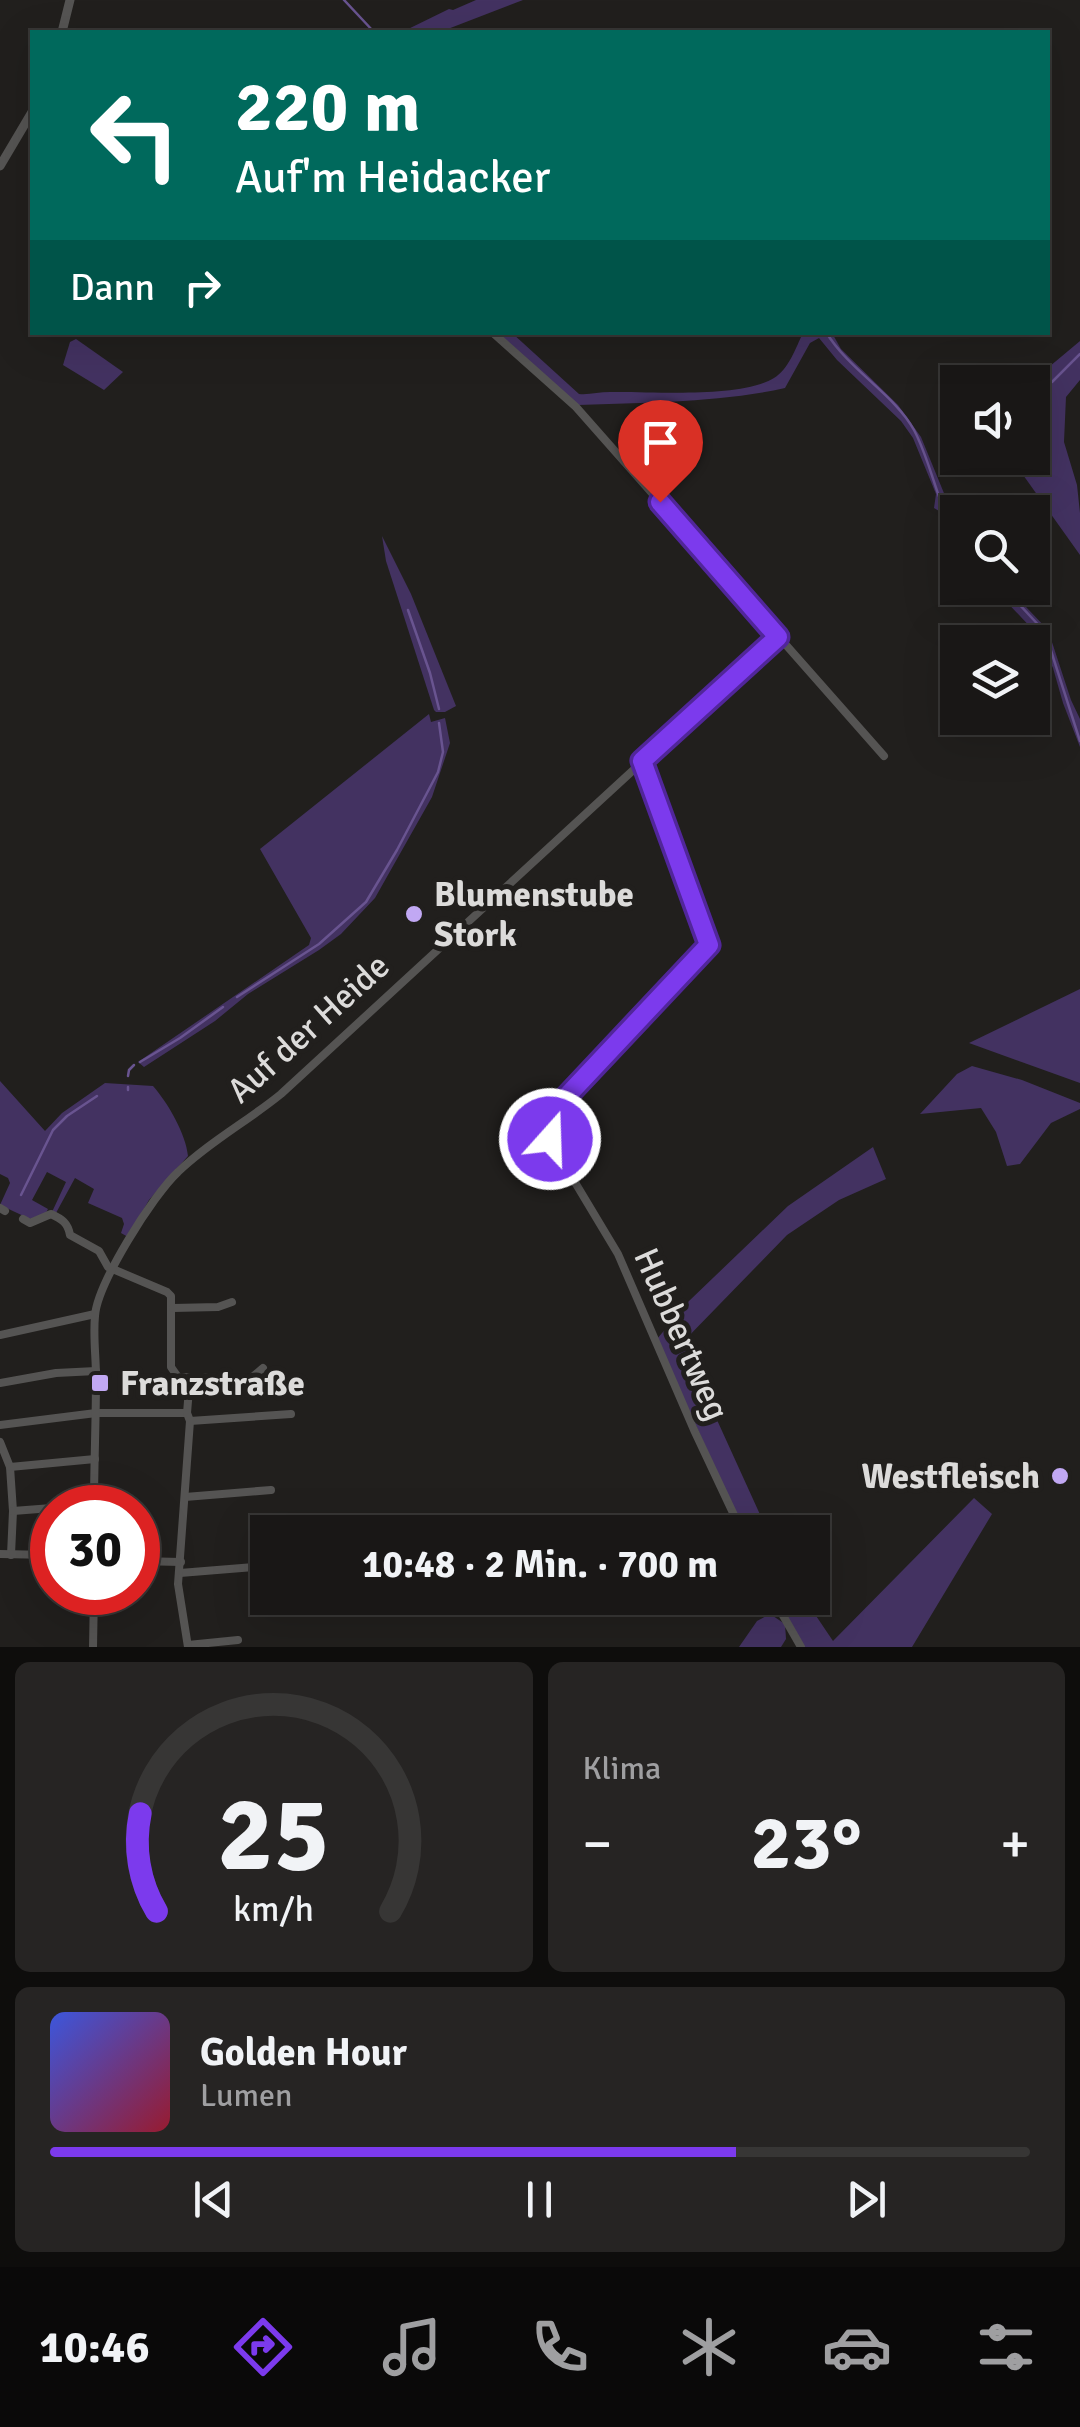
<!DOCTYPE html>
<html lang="de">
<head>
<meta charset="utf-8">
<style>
	:root { --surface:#191716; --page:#262423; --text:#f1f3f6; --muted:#9f9fa1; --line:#373635; --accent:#7c3aed }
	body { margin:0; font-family:Signika,sans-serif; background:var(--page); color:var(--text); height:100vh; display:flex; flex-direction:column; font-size:38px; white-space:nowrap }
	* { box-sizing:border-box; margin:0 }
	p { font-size:32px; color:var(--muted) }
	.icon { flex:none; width:55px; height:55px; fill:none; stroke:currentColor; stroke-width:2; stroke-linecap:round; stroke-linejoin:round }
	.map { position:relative; height:1647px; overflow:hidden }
	.details { display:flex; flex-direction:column; gap:15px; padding:15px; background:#0e0d0c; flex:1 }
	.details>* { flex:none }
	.top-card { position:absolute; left:30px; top:30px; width:1020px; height:305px; border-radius:0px; box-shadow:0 10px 40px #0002,0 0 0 2px var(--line); background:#00695c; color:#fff; overflow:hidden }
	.buttons { position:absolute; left:940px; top:365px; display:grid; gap:20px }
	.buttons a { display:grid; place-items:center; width:110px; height:110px; border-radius:0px; background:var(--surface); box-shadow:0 10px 40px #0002,0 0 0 2px var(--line); font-size:50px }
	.speed { position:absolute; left:30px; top:1485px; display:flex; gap:20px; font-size:50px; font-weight:700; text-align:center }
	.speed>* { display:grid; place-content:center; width:130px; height:130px; border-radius:50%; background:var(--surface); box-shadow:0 10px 40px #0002,0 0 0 2px var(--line); line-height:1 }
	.speed .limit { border:15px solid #d22; background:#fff; color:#111 }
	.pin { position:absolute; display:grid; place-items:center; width:85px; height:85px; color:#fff; margin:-102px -42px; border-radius:50% 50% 50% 0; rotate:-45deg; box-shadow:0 0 10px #0007 }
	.pin .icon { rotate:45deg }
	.me { position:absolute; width:110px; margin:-55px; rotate:20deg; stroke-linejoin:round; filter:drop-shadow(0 0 8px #0008) }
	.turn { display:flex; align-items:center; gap:35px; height:210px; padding:0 40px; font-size:45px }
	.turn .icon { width:130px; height:130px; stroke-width:2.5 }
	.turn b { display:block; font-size:70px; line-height:85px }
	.then { display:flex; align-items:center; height:95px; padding:0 40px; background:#0003; gap:20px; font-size:38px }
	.big { font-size:75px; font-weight:800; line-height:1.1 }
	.details .card { flex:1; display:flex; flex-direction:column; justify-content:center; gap:15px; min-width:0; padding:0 35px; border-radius:15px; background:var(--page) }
	.details .dial { align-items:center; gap:0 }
	.dial svg { height:260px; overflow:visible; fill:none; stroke:var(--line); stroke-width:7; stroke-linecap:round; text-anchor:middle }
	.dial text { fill:var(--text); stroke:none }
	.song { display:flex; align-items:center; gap:30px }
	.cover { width:120px; height:120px; border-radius:15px; background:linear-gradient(135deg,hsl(230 70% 55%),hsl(350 70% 35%)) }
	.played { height:10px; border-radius:5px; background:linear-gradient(90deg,var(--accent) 70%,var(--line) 70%) }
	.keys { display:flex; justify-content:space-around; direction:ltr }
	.heat { display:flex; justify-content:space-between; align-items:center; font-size:55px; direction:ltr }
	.details .tiles { flex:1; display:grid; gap:15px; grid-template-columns:1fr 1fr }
	.card:last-child { grid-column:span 2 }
	.trip { position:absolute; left:250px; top:1515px; width:580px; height:100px; border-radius:0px; background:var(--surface); box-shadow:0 10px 40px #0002,0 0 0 2px var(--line); font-weight:800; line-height:100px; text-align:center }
	.dock { display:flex; height:160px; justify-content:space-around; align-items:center; background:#0a0909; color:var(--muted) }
	.dock .icon { width:70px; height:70px }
	.dock .current { color:var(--accent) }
	.dock b { font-size:45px; color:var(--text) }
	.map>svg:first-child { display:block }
	.green { fill:#433261 }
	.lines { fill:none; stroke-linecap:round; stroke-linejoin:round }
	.stream { stroke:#695490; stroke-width:2.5 }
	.minor { stroke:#555453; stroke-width:8 }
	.tertiary { stroke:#555453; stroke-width:9 }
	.route-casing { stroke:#51269a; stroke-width:25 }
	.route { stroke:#7c3aed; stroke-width:18 }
	.poi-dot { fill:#c1a8f3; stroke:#211f1d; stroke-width:4 }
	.labels { text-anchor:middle; stroke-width:10; stroke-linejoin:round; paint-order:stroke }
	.poi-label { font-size:35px; font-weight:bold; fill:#dcdbda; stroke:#211f1d; text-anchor:start }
	.street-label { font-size:35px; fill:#dcdbda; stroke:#211f1d }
</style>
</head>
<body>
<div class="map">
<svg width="1080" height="1647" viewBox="0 0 1080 1647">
	<rect width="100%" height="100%" fill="#211f1d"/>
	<g class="green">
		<path d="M476,0H523L440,32H402L449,9L453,10Z"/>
		<path d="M496,333H512L579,394C589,395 599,392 610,392C651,391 739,399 774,378C789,369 796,347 803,333H832L841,349L898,405L921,437L957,525V555L939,511L934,508L936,494L913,438L901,421L837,360L819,338L810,343L785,388C718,403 647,402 578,405Z"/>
		<path d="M76,339L123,372L104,390L63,365L70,342Z"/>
		<path d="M1080,341V380L1066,397L1064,442L1077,485L1080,513V555L1011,458H1032L1031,382Z"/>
		<path d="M382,536L411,594L456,706L445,712H436L434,710L386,561Z"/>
		<path d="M986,588H1008L1048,630L1071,700L1080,719V747L1063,703L1053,668L1037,634L1000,595Z"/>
		<path d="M429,714L431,722L445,718L450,743L432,797L375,898L341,934L319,950L248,994L215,1021L144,1067L138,1062L309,945L311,938L260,849Z"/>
		<path d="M1080,989V1083L969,1043Z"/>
		<path d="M972,1066L1022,1080L1080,1103V1109L1051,1123L1020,1164L1007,1166L996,1132L981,1108L920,1114L957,1074Z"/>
		<path d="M0,1081L45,1131L62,1113L105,1083L153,1086C168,1103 186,1134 188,1156L149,1200L128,1237L121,1233L124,1224L122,1218L88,1203L94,1189L75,1178L56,1213L52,1212L66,1182L47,1172L32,1200L48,1209L46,1213L30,1219L0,1205L10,1183L8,1178L0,1174Z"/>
		<path d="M873,1147L886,1179L839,1200L787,1235L682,1343L768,1532H744L657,1339L689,1301L788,1206Z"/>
		<path d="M974,1498L992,1514L912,1647H803L775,1598H804L833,1641Z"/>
		<path d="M770,1614L785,1624L786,1639L781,1647H739L757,1621Z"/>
	</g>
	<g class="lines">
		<g class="stream">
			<path d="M344,0L374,32"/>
			<path d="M826,332C849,370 895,395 914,430C932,464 937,505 958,538"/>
			<path d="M1032,396L1052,382L1080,354"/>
			<path d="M1004,588L1045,632L1080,741"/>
			<path d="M408,610L430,673L439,709"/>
			<path d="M237,997L319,944L366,902L397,850L438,772L443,752L439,723"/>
			<path d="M140,1062L180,1038L223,1007"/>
			<path d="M128,1076L129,1070L134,1065"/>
			<path d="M128,1090V1087"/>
			<path d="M21,1195L53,1130L67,1116L97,1096"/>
		</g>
		<g class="minor">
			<path d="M492,332L576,407L884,756"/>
			<path d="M642,761L709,945L550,1114L547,1124L549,1139L618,1254L694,1430L742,1532"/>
			<path d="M0,1208L5,1211"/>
			<path d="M23,1219L30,1223L51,1214C62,1219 68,1223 70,1235L99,1251L108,1267L167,1292L171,1296V1367L178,1377L250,1379L263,1368"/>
			<path d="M173,1308L218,1307L232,1302"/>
			<path d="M0,1335L95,1314"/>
			<path d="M0,1383L56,1373L96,1371"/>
			<path d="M190,1421L291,1414"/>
			<path d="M0,1425L96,1413H187"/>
			<path d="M0,1442L10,1467L13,1511L11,1555"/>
			<path d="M10,1467L95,1459"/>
			<path d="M185,1497L271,1490"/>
			<path d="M53,1508L94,1504"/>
			<path d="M94,1508C94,1464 96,1421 96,1377C96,1357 93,1336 95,1316C97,1284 153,1195 178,1172C209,1142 248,1121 281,1094L778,637"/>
			<path d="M13,1511L52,1508"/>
			<path d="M0,1554L52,1555"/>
			<path d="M138,1561L181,1562"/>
			<path d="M180,1573L254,1567"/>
			<path d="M773,1598L801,1647"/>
			<path d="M188,1645L238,1640"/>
			<path d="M93,1647L94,1592"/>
			<path d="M188,1647L178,1584L190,1421L187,1413L190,1377"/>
		</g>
		<g class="tertiary">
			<path d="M62,32L70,0"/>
			<path d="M0,166L32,112"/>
		</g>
	</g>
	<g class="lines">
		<g class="route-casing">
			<path id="route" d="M550,1139L546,1124L550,1114L709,945L642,761L778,637L660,502"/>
		</g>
		<use href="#route" class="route"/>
	</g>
	<g class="poi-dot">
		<circle cx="414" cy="914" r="10"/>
		<rect x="90" y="1373" width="20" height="20" rx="5"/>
		<circle cx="1060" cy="1476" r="10"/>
	</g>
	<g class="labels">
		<g class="poi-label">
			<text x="434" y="906">Blumenstube<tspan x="434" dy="40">Stork</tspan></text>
			<text x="120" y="1395">Franzstraße</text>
			<text x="1040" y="1488" text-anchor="end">Westfleisch</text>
		</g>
		<g class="street-label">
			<text transform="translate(308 1028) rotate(-42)" y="12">Auf der Heide</text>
			<text transform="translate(682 1334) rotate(66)" y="12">Hubbertweg</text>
		</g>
	</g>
</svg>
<div class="buttons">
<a><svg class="icon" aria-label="sound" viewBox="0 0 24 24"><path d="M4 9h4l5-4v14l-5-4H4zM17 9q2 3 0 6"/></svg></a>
<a><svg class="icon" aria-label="search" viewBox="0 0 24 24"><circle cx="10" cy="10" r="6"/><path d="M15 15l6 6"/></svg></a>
<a><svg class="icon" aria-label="layers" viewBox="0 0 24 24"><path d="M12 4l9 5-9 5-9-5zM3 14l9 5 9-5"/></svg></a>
</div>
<div class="speed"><div class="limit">30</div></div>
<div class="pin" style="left:660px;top:502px;background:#d93025"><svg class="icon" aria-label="arrive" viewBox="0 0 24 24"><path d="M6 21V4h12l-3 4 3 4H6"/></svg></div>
<svg class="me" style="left:550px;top:1139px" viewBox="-20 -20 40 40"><circle r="17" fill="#7c3aed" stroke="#fff" stroke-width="3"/><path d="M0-11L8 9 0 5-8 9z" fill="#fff"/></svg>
<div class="trip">10:48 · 2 Min. · 700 m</div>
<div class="top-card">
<div class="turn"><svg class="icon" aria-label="left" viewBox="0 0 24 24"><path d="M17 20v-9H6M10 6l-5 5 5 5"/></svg><div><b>220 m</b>Auf'm Heidacker</div></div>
<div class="then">Dann<svg class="icon" aria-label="right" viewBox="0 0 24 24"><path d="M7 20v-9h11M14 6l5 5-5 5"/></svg></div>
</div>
</div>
<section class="details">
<div class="tiles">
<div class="card dial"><svg viewBox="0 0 100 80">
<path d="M14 69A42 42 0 1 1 86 69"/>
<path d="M14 69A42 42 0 0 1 9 39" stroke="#7c3aed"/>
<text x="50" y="56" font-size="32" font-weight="700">25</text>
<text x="50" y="72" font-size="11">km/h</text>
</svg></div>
<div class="card"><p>Klima</p>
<div class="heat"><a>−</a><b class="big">23°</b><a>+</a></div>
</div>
<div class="card">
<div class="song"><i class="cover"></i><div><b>Golden Hour</b><p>Lumen</p></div></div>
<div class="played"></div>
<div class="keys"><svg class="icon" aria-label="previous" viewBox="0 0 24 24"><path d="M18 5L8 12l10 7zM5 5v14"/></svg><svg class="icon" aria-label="pause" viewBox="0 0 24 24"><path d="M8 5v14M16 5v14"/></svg><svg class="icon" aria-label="next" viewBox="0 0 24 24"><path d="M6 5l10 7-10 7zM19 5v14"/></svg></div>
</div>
</div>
</section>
<nav class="dock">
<b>10:46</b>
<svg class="icon current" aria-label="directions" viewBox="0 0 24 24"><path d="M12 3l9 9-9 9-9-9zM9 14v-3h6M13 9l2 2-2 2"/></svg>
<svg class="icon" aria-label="music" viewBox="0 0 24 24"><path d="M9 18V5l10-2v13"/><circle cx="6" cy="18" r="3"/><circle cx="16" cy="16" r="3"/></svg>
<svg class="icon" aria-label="phone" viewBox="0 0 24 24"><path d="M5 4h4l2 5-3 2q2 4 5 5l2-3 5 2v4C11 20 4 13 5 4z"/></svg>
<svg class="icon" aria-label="climate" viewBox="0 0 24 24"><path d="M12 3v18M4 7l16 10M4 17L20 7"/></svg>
<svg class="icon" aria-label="car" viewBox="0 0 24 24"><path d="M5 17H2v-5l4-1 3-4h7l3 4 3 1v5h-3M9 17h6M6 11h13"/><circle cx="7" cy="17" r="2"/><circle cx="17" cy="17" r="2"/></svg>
<svg class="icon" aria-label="filters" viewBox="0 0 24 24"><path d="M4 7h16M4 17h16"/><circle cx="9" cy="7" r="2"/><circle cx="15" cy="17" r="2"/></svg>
</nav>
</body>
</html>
